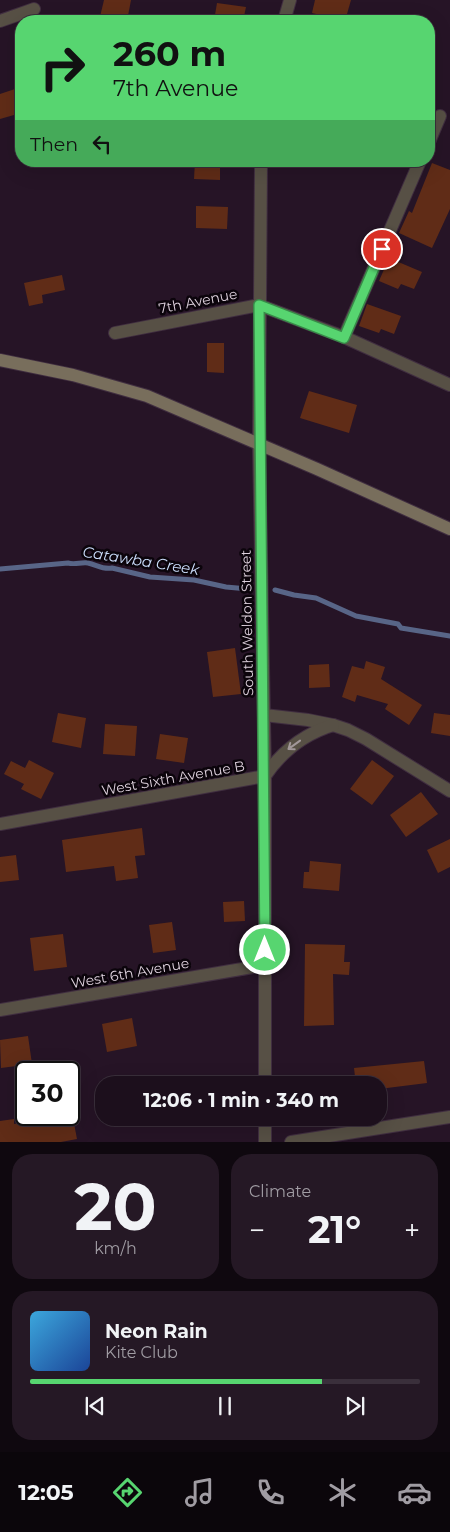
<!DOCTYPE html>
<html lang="en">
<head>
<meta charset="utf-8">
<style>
	:root { --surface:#1c0f1c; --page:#251825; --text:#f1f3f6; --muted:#a09ca3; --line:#3a2f3b; --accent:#57d570 }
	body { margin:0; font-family:Montserrat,sans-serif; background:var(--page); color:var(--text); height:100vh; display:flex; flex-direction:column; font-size:19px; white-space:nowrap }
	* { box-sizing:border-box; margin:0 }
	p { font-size:16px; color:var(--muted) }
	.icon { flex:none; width:28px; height:28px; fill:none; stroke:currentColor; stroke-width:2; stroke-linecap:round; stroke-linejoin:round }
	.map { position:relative; height:1142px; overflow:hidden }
	.drawer { display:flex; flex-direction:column; gap:12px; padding:12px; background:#0f080f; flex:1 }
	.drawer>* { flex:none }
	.banner { position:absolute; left:15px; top:15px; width:420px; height:152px; border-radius:20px; box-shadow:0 5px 20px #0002,0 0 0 1px var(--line); background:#57d570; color:#111; overflow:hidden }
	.speed { position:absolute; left:15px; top:1061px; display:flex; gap:10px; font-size:25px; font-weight:700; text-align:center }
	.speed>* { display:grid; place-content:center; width:65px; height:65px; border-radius:50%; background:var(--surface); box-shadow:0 5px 20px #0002,0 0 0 1px var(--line); line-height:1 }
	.speed .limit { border:2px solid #111; border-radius:8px; background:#fff; color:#111 }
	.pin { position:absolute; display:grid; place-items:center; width:42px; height:42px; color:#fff; margin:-21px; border:2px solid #fff; border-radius:50%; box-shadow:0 1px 5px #0007 }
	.me { position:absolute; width:55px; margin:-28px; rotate:0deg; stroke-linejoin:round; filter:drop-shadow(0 0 4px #0008) }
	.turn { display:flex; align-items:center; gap:18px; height:105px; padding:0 15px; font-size:22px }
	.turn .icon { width:65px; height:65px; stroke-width:2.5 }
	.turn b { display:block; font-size:35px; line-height:42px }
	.then { display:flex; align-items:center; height:48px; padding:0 15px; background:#0003; gap:10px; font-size:19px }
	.big { font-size:38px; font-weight:700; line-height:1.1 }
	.drawer .tile { flex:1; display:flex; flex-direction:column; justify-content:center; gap:8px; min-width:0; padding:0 18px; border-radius:20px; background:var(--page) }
	.drawer .dial { align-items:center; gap:0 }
	.dial b { font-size:65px; line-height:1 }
	.song { display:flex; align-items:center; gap:15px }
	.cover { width:60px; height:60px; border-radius:8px; background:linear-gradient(135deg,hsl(200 70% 55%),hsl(220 70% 35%)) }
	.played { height:5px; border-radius:2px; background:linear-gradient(90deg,var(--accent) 75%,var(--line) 75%) }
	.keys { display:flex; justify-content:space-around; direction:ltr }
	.heat { display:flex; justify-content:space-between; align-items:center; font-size:28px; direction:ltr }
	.drawer .tiles { flex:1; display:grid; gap:12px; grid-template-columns:1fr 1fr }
	.tile:last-child { grid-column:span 2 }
	.trip { position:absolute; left:95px; top:1076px; width:292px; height:50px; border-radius:20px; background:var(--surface); box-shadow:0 5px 20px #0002,0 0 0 1px var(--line); font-weight:700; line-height:50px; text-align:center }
	.tab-bar { display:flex; height:80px; justify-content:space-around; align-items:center; background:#0b060b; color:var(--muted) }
	.tab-bar .icon { width:35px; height:35px }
	.tab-bar .on { color:var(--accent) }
	.tab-bar b { font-size:22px; color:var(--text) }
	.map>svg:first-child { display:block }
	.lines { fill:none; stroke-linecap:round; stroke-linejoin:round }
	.stream { stroke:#586587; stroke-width:5 }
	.building { fill:#602c17 }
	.minor-casing { stroke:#402e40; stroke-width:14 }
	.secondary-casing { stroke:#402e40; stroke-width:14 }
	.minor { stroke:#575045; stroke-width:12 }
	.secondary { stroke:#786e5c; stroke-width:12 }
	.oneway { stroke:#a19799 }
	.route-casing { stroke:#398a49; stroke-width:12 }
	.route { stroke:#57d570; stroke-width:9 }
	.labels { text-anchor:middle; stroke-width:5; stroke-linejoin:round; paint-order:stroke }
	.street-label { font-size:14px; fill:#ded1dd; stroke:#0b040b }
	.water-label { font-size:15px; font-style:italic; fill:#ccdefc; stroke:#0b040b }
</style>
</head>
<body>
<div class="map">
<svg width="450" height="1142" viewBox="0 0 450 1142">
	<rect width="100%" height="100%" fill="#261426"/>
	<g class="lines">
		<g class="stream">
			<path d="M0,569L68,563C75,565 81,562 88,563C97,565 103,570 112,568L150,577L194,580L226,587L248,589"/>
			<path d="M275,590L294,595L316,598L356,616L398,624L401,628L450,636"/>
		</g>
	</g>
	<g class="building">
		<path d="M104,0H131L127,21H99Z"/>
		<path d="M315,0H351L345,21L312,13Z"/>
		<path d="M217,3L246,7L243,21H214Z"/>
		<path d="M21,87V113L0,119V94Z"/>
		<path d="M195,161H220V180L194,179Z"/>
		<path d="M432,163L450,170V209L432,248L399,233L409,211L412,213Z"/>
		<path d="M196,206L228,207L227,229L196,228Z"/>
		<path d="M389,258L422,272L414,289L401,284L398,289L379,281Z"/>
		<path d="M62,275L65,290L42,295L43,303L29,306L24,283Z"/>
		<path d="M367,304L401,316L394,334L381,329L379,333L359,326Z"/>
		<path d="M207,343H224V373L207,372Z"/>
		<path d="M309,391L357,405L349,433L300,418Z"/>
		<path d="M235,648L241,694L213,697L207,652Z"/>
		<path d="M366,661L385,667L381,679L422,705L409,725L385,709L388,704L357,695L355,702L342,697L352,666L364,669Z"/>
		<path d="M329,664L330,687L309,688V665Z"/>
		<path d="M58,713L86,718L81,748L52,742Z"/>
		<path d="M434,713L450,715V736L431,733Z"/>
		<path d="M105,724L137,726L135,756L103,754Z"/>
		<path d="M160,734L188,738L184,763L156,759Z"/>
		<path d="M29,760L54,773L41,799L21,789L24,784L4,774L11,761L25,768Z"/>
		<path d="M372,760L394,776L372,805L350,789Z"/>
		<path d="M421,792L438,814L406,837L390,815Z"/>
		<path d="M142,828L145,855L135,856L138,878L116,881L114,866L66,872L62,840Z"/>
		<path d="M450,839V867L438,873L427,850Z"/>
		<path d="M16,855L19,880L0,882V857Z"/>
		<path d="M310,861L341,864L339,891L303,888L304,872H309Z"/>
		<path d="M244,901L245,921L224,922L223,902Z"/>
		<path d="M172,922L176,950L153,953L149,925Z"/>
		<path d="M63,934L67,967L34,971L30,938Z"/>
		<path d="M305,944L345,945L344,962H350L349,975L333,974L334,1025L304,1026Z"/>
		<path d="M132,1018L137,1046L107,1052L102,1024Z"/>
		<path d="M28,1036L32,1064L1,1068L0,1040Z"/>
		<path d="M424,1061L427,1083L379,1089V1085H356L354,1068Z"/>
		<path d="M69,1113H72L77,1139L61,1142H0V1121L14,1119V1124L61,1115H69Z"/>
	</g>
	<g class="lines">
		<g class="minor-casing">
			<g id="minor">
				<path d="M0,21L34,9"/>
				<path d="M284,21L290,0"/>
				<path d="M429,142L440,116"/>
				<path d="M261,161L259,444L265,776V1085"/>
				<path d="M115,333L259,305L344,337L450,385"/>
				<path d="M344,337L420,161"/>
				<path d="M264,715L308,720L333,725L348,730L366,739L450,791"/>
				<path d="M0,824L265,776C282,751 304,734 333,725"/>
				<path d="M0,1010L265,965"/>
				<path d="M265,1142V1118"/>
				<path d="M291,1142L450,1117"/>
			</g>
		</g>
		<g class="secondary-casing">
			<path id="secondary" d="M0,360L73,375L147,396L317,469L450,529"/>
		</g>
		<use href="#minor" class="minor"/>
		<use href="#secondary" class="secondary"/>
	</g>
	<defs><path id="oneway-shaft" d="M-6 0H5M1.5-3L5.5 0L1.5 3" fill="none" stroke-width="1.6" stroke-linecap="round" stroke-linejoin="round" transform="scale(1.25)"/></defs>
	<use class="oneway" href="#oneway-shaft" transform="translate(294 745) rotate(144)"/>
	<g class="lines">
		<g class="route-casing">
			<path id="route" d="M265,950L259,305L344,338L382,249"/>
		</g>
		<use href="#route" class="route"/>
	</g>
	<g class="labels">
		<g class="street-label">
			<text transform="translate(198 301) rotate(-11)" y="5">7th Avenue</text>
			<text transform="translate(247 623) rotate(-91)" y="5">South Weldon Street</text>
			<text transform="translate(173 778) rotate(-10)" y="5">West Sixth Avenue B</text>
			<text transform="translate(130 973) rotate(-10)" y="5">West 6th Avenue</text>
		</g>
		<g class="water-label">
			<text transform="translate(141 561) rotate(9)" y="5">Catawba Creek</text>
		</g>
	</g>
</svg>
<div class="speed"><div class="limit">30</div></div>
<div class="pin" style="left:382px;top:249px;background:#d93025"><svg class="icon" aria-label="arrive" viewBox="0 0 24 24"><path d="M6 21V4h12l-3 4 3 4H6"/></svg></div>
<svg class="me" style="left:265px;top:950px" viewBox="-20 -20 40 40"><circle r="17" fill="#57d570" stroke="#fff" stroke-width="3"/><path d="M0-11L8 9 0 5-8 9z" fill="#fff"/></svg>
<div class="trip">12:06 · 1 min · 340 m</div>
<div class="banner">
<div class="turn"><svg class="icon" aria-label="right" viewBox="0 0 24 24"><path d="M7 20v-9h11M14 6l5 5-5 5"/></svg><div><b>260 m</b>7th Avenue</div></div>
<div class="then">Then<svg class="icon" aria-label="left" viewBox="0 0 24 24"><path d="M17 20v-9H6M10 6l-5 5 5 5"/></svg></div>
</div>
</div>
<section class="drawer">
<div class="tiles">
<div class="tile dial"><b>20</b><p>km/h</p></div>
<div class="tile"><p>Climate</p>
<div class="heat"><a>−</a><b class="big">21°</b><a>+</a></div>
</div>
<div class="tile">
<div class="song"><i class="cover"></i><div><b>Neon Rain</b><p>Kite Club</p></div></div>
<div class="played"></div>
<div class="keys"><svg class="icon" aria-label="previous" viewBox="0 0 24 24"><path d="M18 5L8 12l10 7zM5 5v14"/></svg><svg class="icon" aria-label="pause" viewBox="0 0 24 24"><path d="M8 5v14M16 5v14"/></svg><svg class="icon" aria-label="next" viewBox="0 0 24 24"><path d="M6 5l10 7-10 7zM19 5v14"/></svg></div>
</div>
</div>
</section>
<nav class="tab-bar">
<b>12:05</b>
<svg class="icon on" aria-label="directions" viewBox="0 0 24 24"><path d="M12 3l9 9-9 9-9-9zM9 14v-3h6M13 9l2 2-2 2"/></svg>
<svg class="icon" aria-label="music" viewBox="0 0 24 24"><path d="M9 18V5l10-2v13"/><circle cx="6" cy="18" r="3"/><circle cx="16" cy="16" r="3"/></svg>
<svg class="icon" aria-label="phone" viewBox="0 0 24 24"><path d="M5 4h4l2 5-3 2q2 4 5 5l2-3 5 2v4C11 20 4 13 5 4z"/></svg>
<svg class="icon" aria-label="climate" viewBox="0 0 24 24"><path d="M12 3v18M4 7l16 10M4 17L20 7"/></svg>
<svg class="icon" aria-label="car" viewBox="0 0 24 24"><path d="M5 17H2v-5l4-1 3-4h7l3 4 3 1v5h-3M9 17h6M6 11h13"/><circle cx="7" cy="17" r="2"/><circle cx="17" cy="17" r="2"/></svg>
</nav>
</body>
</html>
